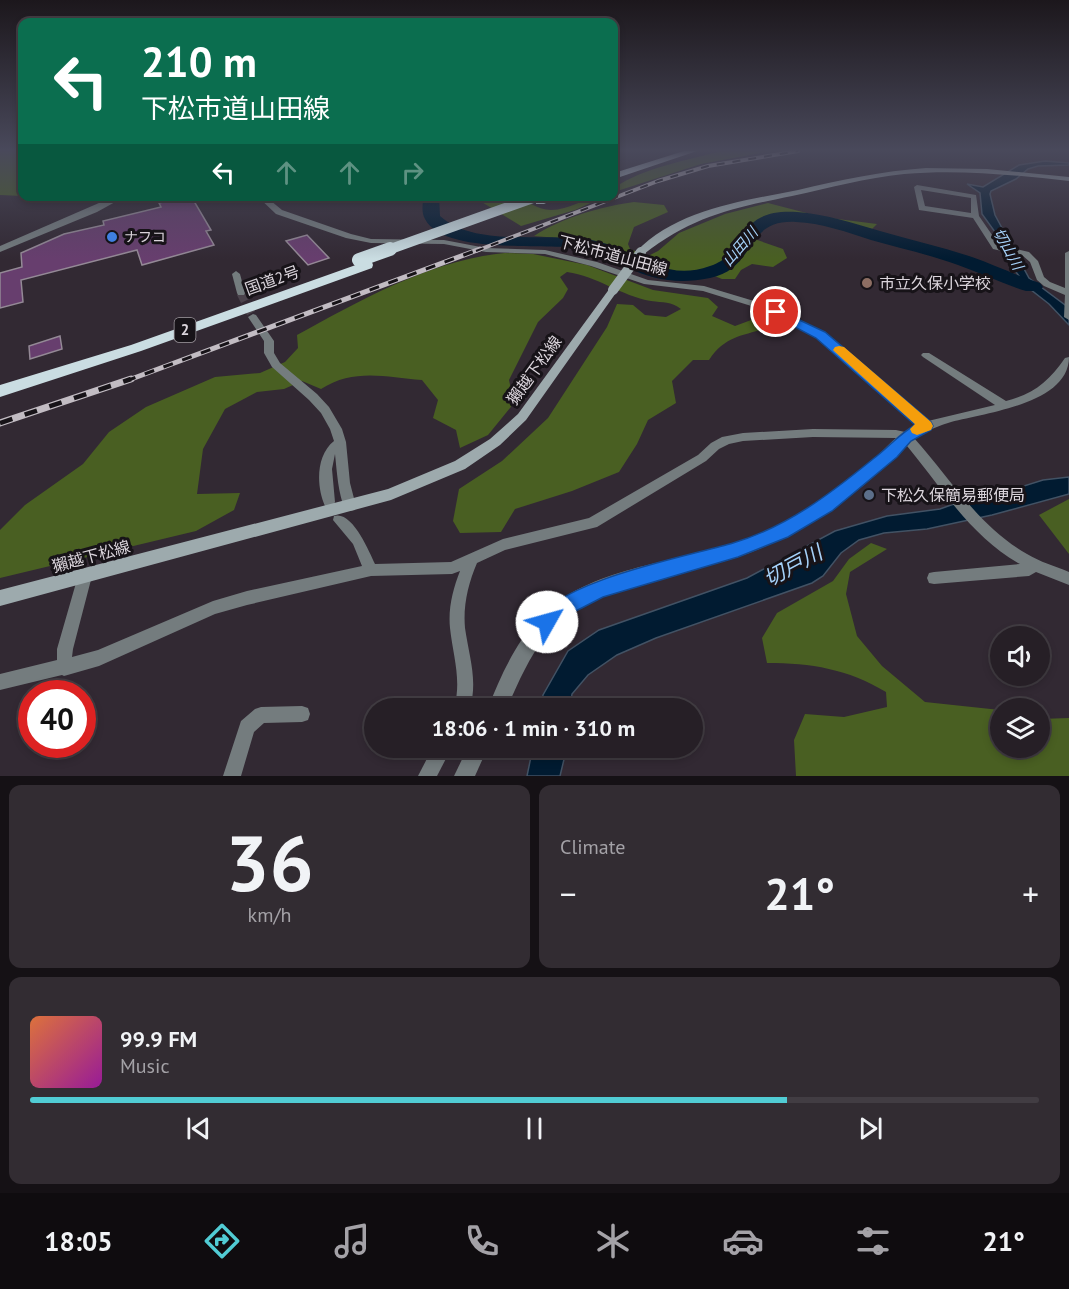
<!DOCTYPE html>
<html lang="en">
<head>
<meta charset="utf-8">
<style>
	:root { --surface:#261f26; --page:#322c32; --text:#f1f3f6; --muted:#a4a2a7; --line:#423d43; --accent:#51ccd4 }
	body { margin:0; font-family:"PT Sans","Noto Sans JP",sans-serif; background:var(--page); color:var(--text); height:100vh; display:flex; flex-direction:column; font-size:22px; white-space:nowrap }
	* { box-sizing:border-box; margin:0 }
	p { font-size:20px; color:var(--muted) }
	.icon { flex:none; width:33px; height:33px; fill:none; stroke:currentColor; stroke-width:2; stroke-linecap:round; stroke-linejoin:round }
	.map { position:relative; height:776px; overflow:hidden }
	.sheet { display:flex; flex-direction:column; gap:9px; padding:9px; background:#151115; flex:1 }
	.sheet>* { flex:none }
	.top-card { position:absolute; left:18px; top:18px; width:600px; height:183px; border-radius:12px; box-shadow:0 3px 9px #0003,0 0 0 2px var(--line); background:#0b6e4f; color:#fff; overflow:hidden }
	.fabs { position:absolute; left:990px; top:626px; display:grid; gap:12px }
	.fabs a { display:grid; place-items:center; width:60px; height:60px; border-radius:50%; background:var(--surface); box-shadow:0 3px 9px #0003,0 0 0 2px var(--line); font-size:30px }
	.speed { position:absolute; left:18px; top:680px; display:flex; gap:12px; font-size:30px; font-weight:700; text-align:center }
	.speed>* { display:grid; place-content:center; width:78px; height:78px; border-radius:50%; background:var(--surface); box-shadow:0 3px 9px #0003,0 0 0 2px var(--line); line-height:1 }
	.speed .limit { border:9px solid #d22; background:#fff; color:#111 }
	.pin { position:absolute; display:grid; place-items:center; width:51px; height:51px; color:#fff; margin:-26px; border:3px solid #fff; border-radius:50%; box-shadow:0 2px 6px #0007 }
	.me { position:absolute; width:66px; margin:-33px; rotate:52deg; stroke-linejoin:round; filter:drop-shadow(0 0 4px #0008) }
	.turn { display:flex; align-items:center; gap:21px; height:126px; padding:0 24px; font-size:27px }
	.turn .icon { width:78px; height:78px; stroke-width:2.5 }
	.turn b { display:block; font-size:42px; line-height:51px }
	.lanes { display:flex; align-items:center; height:57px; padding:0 24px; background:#0003; justify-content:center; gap:30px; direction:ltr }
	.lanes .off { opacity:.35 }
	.big { font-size:45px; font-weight:800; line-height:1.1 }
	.sheet .tile { flex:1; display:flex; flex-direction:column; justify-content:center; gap:9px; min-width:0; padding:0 21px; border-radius:12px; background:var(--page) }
	.sheet .dial { align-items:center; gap:0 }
	.dial b { font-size:78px; line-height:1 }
	.song { display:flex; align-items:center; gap:18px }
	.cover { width:72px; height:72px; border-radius:9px; background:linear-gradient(135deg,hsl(20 70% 55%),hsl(300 70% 35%)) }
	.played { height:6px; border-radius:3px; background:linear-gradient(90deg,var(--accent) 75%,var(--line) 75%) }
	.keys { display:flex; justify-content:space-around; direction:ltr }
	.heat { display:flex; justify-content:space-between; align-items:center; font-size:33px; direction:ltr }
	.sheet .tiles { flex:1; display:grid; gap:9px; grid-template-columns:1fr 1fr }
	.tile:last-child { grid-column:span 2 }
	.trip { position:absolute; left:364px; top:698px; width:339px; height:60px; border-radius:30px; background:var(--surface); box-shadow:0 3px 9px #0003,0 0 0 2px var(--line); font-weight:800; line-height:60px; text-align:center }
	.menu { display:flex; height:96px; justify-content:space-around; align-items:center; background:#0f0c0f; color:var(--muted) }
	.menu .icon { width:42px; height:42px }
	.menu .active { color:var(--accent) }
	.menu b { font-size:27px; color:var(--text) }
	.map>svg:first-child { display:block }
	.forest { fill:#495f22 }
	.water { fill:#011b31; stroke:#425264; stroke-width:1.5 }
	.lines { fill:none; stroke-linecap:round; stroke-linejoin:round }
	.river { fill:#011b31; fill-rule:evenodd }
	.building { fill:#673e6e; stroke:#948996; stroke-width:1.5 }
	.minor-tunnel { stroke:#4b434c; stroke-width:9; stroke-dasharray:9 4.5; stroke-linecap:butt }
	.minor { fill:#747c7e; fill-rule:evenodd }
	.tertiary { fill:#747c7e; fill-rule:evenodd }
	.secondary { fill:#9daaad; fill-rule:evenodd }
	.trunk { fill:#cadde2; fill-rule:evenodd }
	.rail-far2-casing { stroke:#c2bcc3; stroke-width:4 }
	.rail-far1-casing { stroke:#c2bcc3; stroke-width:5 }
	.rail-casing { stroke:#c2bcc3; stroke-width:7 }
	.rail-far2 { stroke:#171318; stroke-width:2; stroke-dasharray:8; stroke-linecap:butt }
	.rail-far1 { stroke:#171318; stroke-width:3; stroke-dasharray:10; stroke-linecap:butt }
	.rail { stroke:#171318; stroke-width:4.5; stroke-dasharray:13; stroke-linecap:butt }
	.secondary-bridge { stroke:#9daaad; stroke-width:10 }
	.trunk-bridge-far1 { stroke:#cadde2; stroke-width:10 }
	.trunk-bridge { stroke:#cadde2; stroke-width:14 }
	.route { fill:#1a73e8; stroke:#114b97; stroke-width:1.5 }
	.slow { fill:#f59e0b }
	.shop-dot { fill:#3f7fe0; stroke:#171318; stroke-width:2 }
	.education-dot { fill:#8d6e63; stroke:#171318; stroke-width:2 }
	.service-dot { fill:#5c6f8a; stroke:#171318; stroke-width:2 }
	.labels { text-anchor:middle; stroke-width:6; stroke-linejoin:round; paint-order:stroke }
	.far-poi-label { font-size:14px; fill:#dad4db; stroke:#171318; text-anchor:start }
	.far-water-label { font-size:15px; font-style:italic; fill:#a5d1f9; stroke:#171318 }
	.shield { fill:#171318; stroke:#a09aa0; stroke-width:1.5 }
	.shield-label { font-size:15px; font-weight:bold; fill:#dad4db }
	.street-label { font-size:16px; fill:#dad4db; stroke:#171318 }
	.poi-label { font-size:16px; fill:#dad4db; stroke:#171318; text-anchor:start }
	.near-water-label { font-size:21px; font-style:italic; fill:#a5d1f9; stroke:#171318 }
</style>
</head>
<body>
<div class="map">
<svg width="1069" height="776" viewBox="0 0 1069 776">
	<rect width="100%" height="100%" fill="#322933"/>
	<g class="forest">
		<path d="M0,151H22V196L0,195Z"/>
		<path d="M721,151H771L701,164L614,192V188C644,167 686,161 721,151Z"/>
		<path d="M448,197C461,197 509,193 518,197C526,200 538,210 551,210C569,210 585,197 604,197L575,210L521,226L480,201H460Z"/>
		<path d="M634,202L664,205L668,212L634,227L628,244L630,249L648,256L658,251L679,233L725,214L768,203L822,217L877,224L872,229C829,221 778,202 743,235L783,249L787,258L773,267L752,264L741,270L735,279H722L702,271H660L642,265L595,241L534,236C563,217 600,207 634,202Z"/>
		<path d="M505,253L533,254L587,265L653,290L708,298L718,307L712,316L735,326L762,316L773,325C746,337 727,333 709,360H693L672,381L676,403L648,420L637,444L619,472L572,491L515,509L501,532L460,533L453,521L459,489L502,461L548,418L607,327L617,304L633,305L645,315L666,317L681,309C671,301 663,303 651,301C621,296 597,276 567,272L560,277L568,289L563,298L538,322L509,380L514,403L488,435L460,448L456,430L433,418L438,400L422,380C385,377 354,368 321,389L302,381L284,389L257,392L225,409L203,449L197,494L240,493L234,510L196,531L0,578V530L25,505L83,464L109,432L146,407L215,377L260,373L285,362L298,348L297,335C361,300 431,260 505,253Z"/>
		<path d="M1069,499V554L1039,515Z"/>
		<path d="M871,543L887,549L850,572L846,594L857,636L882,666L925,702L1000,710V747H1040V719L1069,718V776H796L794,740L805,714L844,717L887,707L886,692C848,669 811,663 767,663L762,638L777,613L833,581L849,559Z"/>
	</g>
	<g class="water">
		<path d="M1045,161L1069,163V165L1038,166L1028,169L1016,179L991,191L990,194L995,215L1029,278L1069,308V325L1049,304L1031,290L1000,276H1019L1010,264L1003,243L982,214L980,193L967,184L983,187L1019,165Z"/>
		<path d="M1069,477V494L992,515L927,529L884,533L859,540L841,553L823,576L812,583L656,638L617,655L588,675L572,694L570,708H541L543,695L568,651L599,630L747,578L835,531L887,516L940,509L965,500L1005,492L1043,480Z"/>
		<path d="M533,747H567L560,776H527Z"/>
	</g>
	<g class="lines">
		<path class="river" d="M423,196H439L440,216C480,252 558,227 607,244C644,257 668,281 710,266C749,254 732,208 797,212C825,214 853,223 880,231C911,240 942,247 972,257C995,265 1017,276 1040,283L1043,287L1040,291H1026C1003,284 981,273 958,265C930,255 900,248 871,240C847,232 821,223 796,222C743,219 758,268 710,278C680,284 654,281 627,267C614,260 600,252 585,249C549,242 444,256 425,219C421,212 423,204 423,196Z"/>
	</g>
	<g class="building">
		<path d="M188,196H191L211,230L206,231L214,245L142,265L137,250L21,280L23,302L0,308V273L22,267L21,253L64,234L104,225L103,221L161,207L159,203Z"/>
		<path d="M307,235L329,258L308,265L286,241Z"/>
		<path d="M60,336L62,349L30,359L29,346Z"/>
	</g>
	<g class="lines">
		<path class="minor-tunnel" d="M241,293L253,317"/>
		<g class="minor">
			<path d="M917,185L976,195L979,216L999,245L1029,252L1038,261L1044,277L1050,282L1065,288V253L1069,251V320L1064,317L1065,295L1044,286L1037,280L1030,262L1023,256L993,249L973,218L919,210L914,187ZM921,190L971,198V213L925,206Z"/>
			<path d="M257,196H265L282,210L351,234L371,239L444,240L486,248L545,250L597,262L648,280L704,286L767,305L791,315L824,333L928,421L995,405L923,357L921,355L923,353H929L1006,401C1034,394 1049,381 1065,358L1069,357C1069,405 982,413 948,423C935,427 925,432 914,438C950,478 979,527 1027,554C1040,562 1055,566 1069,572V585L1036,572L1029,576L934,584L929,583L927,578L929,573L934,572L1020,564C969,536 939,483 902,440L896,438L813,437L743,441L729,444L719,449L706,461L597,527L505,550L477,563C468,584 463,606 465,628C469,656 478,680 470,708H454C462,680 453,656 450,628C448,608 453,589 460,571L452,574L371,576L247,605L215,614L99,666L64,676L62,675L0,690V674L57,660V649L78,576L80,571L85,570L90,571L92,576L73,649L72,657L98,650L213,601L247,591L362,566L353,544L333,520L334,516C352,510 369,551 375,564L451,562L503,539L589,518L698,455L711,443L722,437L743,433L813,429L896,430L905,432L918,425L818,337L785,319L761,309L703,291L644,284L591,266L545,254L486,252L444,244L371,243L346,238L276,214Z"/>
			<path d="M236,271L240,274L245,293L244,295H238L237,293L232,274Z"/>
			<path d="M253,314L256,315L274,341V353L280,363L317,394L329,407L342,429L346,442L350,483L356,506L355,510L350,511L345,510C338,492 337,473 335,454L332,469L335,502L333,506L329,507L325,506C316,486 316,455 334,441L330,429L321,413L309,400L272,367L264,353V341L248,317Z"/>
			<path d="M302,706L308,708L310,714L308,720L302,722L264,723L254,732L241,776H223L241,721L255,709L261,707Z"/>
			<path d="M433,747H452L437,776H418Z"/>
		</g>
		<g class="tertiary">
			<path d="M115,196H126L97,212L0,252V246Z"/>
			<path d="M906,432L911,434L913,437L911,440C863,492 805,534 738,557C674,578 592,580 546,636C529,657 518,683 507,708H488C500,677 516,642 539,618C590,566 672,564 737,543C758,536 779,526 799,515C822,502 845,486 866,468C876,459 894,436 906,432Z"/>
			<path d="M468,747H488L475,776H454Z"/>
		</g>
		<g class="secondary">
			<path d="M926,168L987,169L1069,177V181C1014,175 959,169 904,174C866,178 829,188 792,196C733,208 693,216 644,254L641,255L636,252C677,209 743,201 798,190C840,180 882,171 926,168Z"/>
			<path d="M613,287L618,290L526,420L500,445L465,469L391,500L0,606V590L388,489L455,461L490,439L518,414L610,288Z"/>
		</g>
		<g class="trunk">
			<path d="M684,151H697L614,179V173Z"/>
			<path d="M544,196H560L544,204H536V200Z"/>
			<path d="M367,261L372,262L373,265L372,268L141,351L0,397V385L131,345Z"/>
		</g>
		<g class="rail-far2-casing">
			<path id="rail-far2" d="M476,251L658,181L708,166L798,151"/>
		</g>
		<g class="rail-far1-casing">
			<path id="rail-far1" d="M126,381L480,249"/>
		</g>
		<g class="rail-casing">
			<path id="rail" d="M0,423L131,379"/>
		</g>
		<use href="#rail-far2" class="rail-far2"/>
		<use href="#rail-far1" class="rail-far1"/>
		<use href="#rail" class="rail"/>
		<path class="secondary-bridge" d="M613,290L641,252"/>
		<path class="trunk-bridge-far1" d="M385,251L533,198"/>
		<path class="trunk-bridge" d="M359,260L390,249"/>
	</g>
	<linearGradient id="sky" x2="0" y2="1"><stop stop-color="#1c171c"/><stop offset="0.58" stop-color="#49495b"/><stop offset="1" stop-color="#49495b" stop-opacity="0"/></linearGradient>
	<rect width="1069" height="259" fill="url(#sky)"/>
	<path class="route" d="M776,309L825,332L931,422L933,426L931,430L911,441L897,457L832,511L788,537L738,557L603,597L574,612L554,629L547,631L540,629L537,622C555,581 690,556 733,543C787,527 830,494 873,459C888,448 899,434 915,425L816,338L772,315L770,312Z"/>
	<path class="slow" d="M839,346L844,347L931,422L933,426L931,430L917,435L912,433L910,429L915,424L835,352L833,350L835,347Z"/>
	<circle class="shop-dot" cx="112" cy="237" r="6"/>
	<circle class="education-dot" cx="867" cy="283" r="6"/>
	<circle class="service-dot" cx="869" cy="495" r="6"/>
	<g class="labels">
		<g class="far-poi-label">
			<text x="124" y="242">ナフコ</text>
		</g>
		<g class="far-water-label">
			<text transform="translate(740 247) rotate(-49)" y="5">山田川</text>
			<text transform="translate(1008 249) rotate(61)" y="5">切山川</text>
		</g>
		<rect class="shield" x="174.5" y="318" width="21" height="24" rx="4.5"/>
		<g class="shield-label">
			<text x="185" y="335">2</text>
		</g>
		<g class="street-label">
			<text transform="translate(613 255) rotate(15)" y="6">下松市道山田線</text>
			<text transform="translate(272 280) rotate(-20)" y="6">国道2号</text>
			<text transform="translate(534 370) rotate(-54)" y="6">獺越下松線</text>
			<text transform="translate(91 556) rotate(-15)" y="6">獺越下松線</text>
		</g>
		<g class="poi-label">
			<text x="879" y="289">市立久保小学校</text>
			<text x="881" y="501">下松久保簡易郵便局</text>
		</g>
		<g class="near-water-label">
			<text transform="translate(793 566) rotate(-28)" y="7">切戸川</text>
		</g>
	</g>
</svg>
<div class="fabs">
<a><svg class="icon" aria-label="sound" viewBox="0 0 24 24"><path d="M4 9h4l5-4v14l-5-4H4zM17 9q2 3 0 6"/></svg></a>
<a><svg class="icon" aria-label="layers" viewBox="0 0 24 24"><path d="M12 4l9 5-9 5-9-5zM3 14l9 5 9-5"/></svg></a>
</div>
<div class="speed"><div class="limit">40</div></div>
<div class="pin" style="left:776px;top:312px;background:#d93025"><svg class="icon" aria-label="arrive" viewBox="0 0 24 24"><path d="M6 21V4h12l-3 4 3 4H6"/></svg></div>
<svg class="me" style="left:547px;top:622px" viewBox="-20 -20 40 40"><circle r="19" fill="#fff"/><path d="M0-13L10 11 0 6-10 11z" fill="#1a73e8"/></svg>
<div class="trip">18:06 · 1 min · 310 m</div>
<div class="top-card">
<div class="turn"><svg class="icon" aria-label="left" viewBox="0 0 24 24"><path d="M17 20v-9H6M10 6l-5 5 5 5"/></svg><div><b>210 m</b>下松市道山田線</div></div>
<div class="lanes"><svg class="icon" aria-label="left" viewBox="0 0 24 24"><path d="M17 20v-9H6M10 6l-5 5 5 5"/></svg><svg class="icon off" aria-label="ahead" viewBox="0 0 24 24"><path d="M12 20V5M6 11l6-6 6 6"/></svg><svg class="icon off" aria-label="ahead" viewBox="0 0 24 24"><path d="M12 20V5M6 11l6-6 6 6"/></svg><svg class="icon off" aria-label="right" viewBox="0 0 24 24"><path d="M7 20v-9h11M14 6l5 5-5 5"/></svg></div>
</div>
</div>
<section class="sheet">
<div class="tiles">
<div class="tile dial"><b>36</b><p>km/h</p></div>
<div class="tile"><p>Climate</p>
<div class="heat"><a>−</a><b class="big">21°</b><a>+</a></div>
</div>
<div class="tile">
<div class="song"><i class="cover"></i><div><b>99.9 FM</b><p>Music</p></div></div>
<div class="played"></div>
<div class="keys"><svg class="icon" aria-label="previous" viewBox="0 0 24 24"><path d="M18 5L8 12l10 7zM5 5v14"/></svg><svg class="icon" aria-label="pause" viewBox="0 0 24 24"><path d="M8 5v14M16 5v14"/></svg><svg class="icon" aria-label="next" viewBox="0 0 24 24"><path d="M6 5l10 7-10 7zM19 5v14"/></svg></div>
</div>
</div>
</section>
<nav class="menu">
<b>18:05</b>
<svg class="icon active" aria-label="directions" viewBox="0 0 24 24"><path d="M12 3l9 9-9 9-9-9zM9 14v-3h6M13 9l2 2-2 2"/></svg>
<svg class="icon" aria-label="music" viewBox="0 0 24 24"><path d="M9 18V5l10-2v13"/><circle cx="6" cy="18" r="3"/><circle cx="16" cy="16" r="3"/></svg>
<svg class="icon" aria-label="phone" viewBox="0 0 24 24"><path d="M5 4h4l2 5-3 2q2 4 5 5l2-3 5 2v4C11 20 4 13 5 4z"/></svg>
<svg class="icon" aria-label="climate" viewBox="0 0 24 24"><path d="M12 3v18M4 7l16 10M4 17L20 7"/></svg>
<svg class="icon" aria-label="car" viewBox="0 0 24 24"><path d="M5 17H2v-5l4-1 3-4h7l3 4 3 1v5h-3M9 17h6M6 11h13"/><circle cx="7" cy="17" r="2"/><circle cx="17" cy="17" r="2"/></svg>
<svg class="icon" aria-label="filters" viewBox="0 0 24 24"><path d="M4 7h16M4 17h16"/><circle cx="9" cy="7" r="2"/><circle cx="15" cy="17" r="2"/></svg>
<b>21°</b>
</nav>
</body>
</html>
